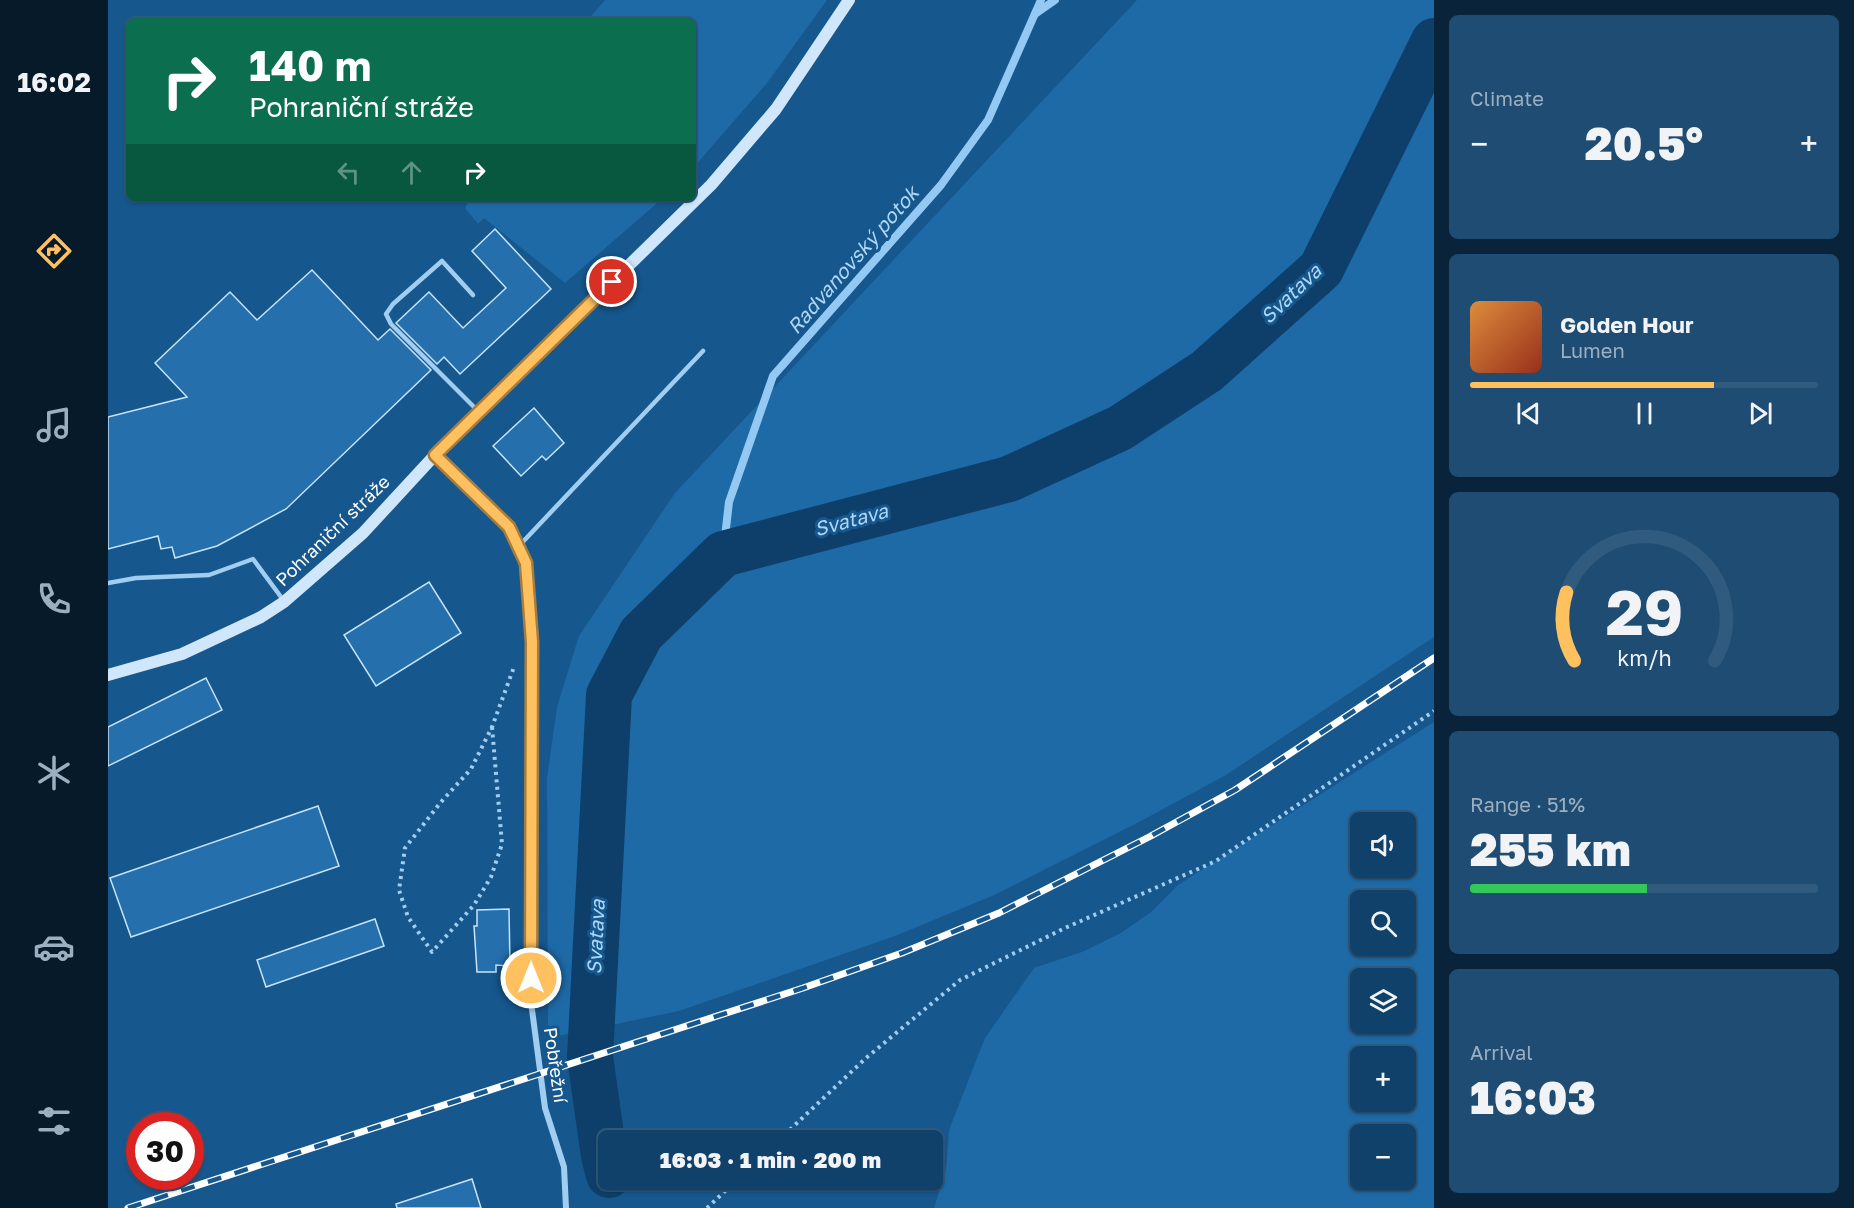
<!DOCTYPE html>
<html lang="en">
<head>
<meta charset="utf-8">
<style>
	:root { --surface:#10416a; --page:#1e4c72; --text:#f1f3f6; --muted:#9cafc1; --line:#305a7e; --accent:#ffc05f }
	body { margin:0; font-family:"Golos Text",sans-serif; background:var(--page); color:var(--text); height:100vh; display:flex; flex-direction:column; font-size:22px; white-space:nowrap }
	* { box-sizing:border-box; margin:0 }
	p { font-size:20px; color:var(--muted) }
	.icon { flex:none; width:33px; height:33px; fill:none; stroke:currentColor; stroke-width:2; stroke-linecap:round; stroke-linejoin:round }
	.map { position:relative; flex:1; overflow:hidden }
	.details { display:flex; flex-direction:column; gap:15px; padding:15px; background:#09243a; width:420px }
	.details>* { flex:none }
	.guide { position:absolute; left:18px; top:18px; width:570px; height:183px; border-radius:9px; box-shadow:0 2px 4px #0004,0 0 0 2px var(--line); background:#0b6e4f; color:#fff; overflow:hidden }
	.tools { position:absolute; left:1242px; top:812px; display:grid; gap:12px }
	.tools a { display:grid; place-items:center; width:66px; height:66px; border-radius:9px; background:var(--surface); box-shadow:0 2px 4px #0004,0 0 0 2px var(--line); font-size:30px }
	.speed { position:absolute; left:18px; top:1112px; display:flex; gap:12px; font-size:30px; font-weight:700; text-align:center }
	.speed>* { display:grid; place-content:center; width:78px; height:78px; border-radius:50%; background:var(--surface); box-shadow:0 2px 4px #0004,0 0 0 2px var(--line); line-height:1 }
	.speed .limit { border:9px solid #d22; background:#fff; color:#111 }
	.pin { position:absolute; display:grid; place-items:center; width:51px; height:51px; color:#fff; margin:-26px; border:3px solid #fff; border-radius:50%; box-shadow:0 2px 6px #0007 }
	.me { position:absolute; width:66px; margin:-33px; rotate:0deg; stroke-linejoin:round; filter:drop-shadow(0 0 4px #0008) }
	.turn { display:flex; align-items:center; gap:21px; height:126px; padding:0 24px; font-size:27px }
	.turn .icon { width:78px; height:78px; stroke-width:2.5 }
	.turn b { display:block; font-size:42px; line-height:51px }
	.lanes { display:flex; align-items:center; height:57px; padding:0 24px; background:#0003; justify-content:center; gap:30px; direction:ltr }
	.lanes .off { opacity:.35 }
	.big { font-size:45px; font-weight:800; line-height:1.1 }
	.details .card { flex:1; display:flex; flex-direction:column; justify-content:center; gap:9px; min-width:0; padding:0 21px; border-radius:9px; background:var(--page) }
	.details .dial { align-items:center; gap:0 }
	.dial svg { height:156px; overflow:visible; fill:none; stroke:var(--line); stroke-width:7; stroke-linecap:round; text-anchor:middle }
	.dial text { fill:var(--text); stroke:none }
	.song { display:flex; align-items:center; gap:18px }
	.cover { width:72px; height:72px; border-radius:9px; background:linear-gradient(135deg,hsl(30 70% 55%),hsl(10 70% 35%)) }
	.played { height:6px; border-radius:3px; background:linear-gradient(90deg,var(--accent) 70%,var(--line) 70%) }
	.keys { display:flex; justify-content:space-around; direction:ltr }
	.heat { display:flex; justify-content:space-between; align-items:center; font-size:33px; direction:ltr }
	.charge { height:9px; border-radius:4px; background:linear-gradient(90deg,#34c759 51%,var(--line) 0) }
	.trip { position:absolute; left:490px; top:1130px; width:345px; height:60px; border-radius:9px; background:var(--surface); box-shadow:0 2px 4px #0004,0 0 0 2px var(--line); font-weight:800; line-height:60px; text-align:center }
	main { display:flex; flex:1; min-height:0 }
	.dock { display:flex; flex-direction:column; width:108px; justify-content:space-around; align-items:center; background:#061a2a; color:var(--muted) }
	.dock .icon { width:42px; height:42px }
	.dock .on { color:var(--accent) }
	.dock b { font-size:27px; color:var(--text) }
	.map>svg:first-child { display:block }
	.green { fill:#1e6aa7; fill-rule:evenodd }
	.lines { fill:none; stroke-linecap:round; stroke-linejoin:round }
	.stream { stroke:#93c9f2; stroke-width:8 }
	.river { stroke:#0e3f6b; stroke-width:46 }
	.building { fill:#246fac; stroke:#c7e4fb; stroke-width:1.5 }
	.path { stroke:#a1cdf0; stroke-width:4; stroke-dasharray:3 4.5; stroke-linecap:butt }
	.lane { stroke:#a1cdf0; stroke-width:4.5 }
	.street { stroke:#a1cdf0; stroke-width:6 }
	.secondary { stroke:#cfe6fb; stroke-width:12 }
	.rail-casing { stroke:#fff; stroke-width:7 }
	.rail { stroke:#16578e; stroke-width:4.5; stroke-dasharray:14; stroke-linecap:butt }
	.route-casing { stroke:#a67d3e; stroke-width:15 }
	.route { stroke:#ffc05f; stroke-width:10 }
	.labels { text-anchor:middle; stroke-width:6; stroke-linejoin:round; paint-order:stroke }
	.street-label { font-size:18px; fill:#fff; stroke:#16578e }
	.water-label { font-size:20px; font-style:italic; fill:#add6f7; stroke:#16578e }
</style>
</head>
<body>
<main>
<nav class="dock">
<b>16:02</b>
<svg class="icon on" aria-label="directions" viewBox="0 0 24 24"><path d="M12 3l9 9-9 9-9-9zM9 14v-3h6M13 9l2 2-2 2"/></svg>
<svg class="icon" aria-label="music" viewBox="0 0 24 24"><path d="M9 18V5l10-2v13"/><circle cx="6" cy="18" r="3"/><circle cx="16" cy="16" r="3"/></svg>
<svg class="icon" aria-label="phone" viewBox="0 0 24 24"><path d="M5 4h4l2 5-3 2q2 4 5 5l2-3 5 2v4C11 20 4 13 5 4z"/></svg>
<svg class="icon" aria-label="climate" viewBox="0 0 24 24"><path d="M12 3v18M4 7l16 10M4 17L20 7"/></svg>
<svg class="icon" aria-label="car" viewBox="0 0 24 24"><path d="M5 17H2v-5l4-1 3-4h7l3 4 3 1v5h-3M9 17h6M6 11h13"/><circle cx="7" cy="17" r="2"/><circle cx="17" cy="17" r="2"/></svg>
<svg class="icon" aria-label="filters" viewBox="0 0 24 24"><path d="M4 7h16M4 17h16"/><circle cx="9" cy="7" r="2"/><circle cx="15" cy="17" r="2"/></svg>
</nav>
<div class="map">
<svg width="1326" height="1208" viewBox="0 0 1326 1208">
	<rect width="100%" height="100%" fill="#16578e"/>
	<g class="green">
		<path d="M497,0H719L659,83L585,168V21H479Z"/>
		<path d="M1029,0H1326V637L1118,775L1033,821L884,896L787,936L571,1011L440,1038L439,779L449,707L471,636L567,493Z"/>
		<path d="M362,198H555L457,283L376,218L370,224L357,208Z"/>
		<path d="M1326,722V1208H826L838,1170L841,1130L877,1038L926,968L974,952L1013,933L1043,912L1070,885ZM1252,822H1298V867H1252ZM1252,900H1298V945H1252ZM1252,978H1298V1023H1252ZM1252,1056H1298V1101H1252ZM1252,1134H1298V1179H1252Z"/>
	</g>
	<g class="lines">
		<g class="stream">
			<path d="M927,14L947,0"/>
			<path d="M615,554L621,502L665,376L833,185L880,120L933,0"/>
		</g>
		<path class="river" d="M501,1175L496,1156L482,1057L501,695L533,634L615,554L901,479L1012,428L1099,371L1213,269L1326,41"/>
	</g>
	<g class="building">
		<path d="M387,229L443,289L352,374L336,357L329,364L288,323L321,292L355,328L398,288L364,251Z"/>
		<path d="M204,270L270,340L282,329L323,370L178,509L109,546L67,558L64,547L53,549L50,536L0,549V417L79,397L47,363L122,292L149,320Z"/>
		<path d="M426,408L456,443L438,460L434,456L413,476L385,446Z"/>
		<path d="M321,582L353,633L268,686L236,635Z"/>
		<path d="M98,678L114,710L0,766V727Z"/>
		<path d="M210,806L231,866L23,937L2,878Z"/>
		<path d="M401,909L402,966L388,965V972H369L366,926H369V910Z"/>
		<path d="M267,919L276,946L158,987L149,960Z"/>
		<path d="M364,1179L373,1208H289L288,1204Z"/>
	</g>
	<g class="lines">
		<g class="path">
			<path d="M384,727L394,844L383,877L366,905L324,952L300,917L291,890L297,848L333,802L363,769L384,727L406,667"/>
			<path d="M671,1140L758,1058L852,980L957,928L1108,861L1326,711"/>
			<path d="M599,1208L630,1179"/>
		</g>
		<g class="lane">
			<path d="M365,295L334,261L285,304L278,314L283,324L371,412"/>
			<path d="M410,547L595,351"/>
			<path d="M0,583L28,578L101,575L145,559L176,601"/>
		</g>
		<path class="street" d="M327,455L401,527L418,563L424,643L423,1002L437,1108L456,1167L458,1208"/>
		<path class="secondary" d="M0,675L74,654L153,617L176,602L255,533L327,455L603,185L668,109L741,0"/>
		<g class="rail-casing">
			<path id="rail" d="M20,1208L695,988L794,953L891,913L1041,837L1127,790L1326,658"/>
		</g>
		<use href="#rail" class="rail"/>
	</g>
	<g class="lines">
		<g class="route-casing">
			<path id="route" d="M423,978L424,642L418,563L401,527L327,455L504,282"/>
		</g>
		<use href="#route" class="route"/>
	</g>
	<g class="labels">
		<g class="street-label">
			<text transform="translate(225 531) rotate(-44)" y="6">Pohraniční stráže</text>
			<text transform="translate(447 1065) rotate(82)" y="6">Pobřežní</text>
		</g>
		<g class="water-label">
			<text transform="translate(745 260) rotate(-49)" y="7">Radvanovský potok</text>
			<text transform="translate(1183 294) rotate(-44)" y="7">Svatava</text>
			<text transform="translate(743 520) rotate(-15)" y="7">Svatava</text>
			<text transform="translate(488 937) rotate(-87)" y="7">Svatava</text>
		</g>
	</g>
</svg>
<div class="tools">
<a><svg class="icon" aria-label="sound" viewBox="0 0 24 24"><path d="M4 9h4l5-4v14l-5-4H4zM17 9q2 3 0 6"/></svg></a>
<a><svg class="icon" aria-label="search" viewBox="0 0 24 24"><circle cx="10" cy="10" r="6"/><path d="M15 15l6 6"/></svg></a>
<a><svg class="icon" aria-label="layers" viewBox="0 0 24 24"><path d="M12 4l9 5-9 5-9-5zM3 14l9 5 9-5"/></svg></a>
<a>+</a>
<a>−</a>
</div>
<div class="speed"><div class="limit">30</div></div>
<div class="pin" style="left:504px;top:282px;background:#d93025"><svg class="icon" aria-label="arrive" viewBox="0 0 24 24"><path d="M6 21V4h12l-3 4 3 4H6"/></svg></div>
<svg class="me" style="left:423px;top:978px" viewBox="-20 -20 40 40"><circle r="17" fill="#ffc05f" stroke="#fff" stroke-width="3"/><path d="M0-11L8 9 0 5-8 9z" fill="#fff"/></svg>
<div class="trip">16:03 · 1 min · 200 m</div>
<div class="guide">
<div class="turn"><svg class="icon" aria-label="right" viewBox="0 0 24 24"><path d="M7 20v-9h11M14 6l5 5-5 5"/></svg><div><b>140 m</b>Pohraniční stráže</div></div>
<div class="lanes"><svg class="icon off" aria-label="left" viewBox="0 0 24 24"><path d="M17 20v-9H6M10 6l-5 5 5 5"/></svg><svg class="icon off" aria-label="ahead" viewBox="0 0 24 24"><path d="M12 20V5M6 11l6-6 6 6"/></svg><svg class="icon" aria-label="right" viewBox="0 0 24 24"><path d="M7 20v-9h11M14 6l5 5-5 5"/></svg></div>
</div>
</div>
<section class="details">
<div class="card"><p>Climate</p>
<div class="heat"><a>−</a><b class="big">20.5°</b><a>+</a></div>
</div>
<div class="card">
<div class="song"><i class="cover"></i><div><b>Golden Hour</b><p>Lumen</p></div></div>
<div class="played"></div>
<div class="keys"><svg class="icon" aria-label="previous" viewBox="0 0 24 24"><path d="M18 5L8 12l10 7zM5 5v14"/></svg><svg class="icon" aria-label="pause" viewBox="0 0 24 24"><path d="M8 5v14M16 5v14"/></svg><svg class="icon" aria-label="next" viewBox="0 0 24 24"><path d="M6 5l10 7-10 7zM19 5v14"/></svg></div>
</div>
<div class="card dial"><svg viewBox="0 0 100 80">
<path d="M14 69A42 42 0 1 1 86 69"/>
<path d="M14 69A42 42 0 0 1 10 34" stroke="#ffc05f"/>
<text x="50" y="56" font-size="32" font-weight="700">29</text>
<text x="50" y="72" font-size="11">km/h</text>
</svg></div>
<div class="card"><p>Range · 51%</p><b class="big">255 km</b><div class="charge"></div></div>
<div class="card"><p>Arrival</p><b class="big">16:03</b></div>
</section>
</main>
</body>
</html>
